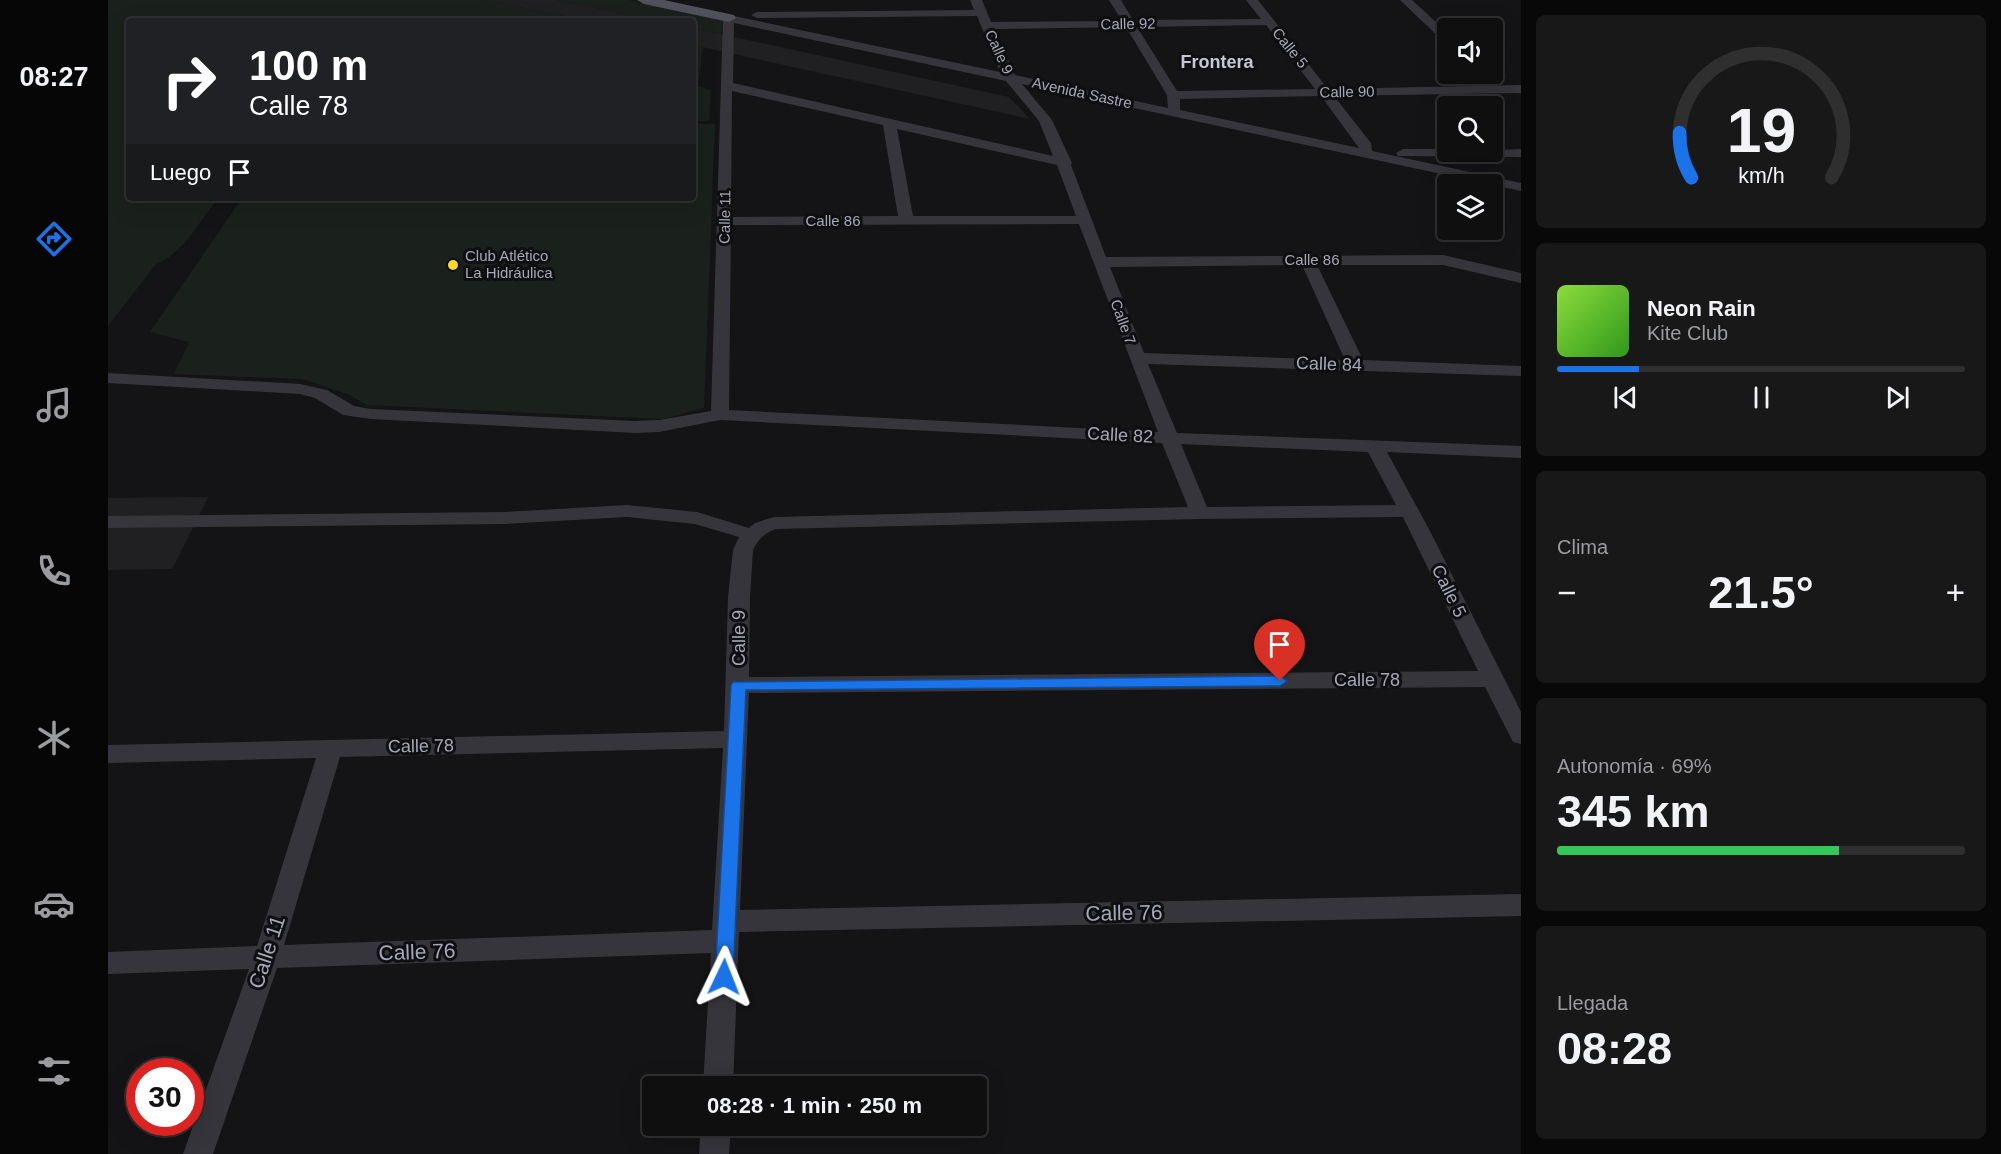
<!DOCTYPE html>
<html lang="es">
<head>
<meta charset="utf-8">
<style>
	:root { --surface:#0f0f10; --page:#181819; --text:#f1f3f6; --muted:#9b9c9f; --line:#2f2f30; --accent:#1a73e8 }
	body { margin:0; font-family:Helvetica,sans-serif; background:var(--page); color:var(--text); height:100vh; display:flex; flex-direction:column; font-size:22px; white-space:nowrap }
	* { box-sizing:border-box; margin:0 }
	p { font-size:20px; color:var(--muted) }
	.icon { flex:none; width:33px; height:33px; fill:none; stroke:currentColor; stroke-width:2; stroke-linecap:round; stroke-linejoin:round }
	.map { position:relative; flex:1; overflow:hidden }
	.sheet { display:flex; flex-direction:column; gap:15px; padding:15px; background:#080809; width:480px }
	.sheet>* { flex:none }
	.guide { position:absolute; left:18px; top:18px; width:570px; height:183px; border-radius:6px; box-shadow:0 6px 24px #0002,0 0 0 2px var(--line); background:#202124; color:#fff; overflow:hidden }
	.buttons { position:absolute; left:1329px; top:18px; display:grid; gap:12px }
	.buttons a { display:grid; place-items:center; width:66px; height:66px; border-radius:6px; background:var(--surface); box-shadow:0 6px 24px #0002,0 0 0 2px var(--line); font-size:30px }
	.speed { position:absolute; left:18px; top:1058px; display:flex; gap:12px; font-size:30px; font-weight:700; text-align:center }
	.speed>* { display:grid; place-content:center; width:78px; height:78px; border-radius:50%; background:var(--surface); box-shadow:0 6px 24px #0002,0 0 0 2px var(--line); line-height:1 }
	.speed .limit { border:9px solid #d22; background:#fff; color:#111 }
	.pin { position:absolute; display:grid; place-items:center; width:51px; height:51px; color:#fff; margin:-62px -26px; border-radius:50% 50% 50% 0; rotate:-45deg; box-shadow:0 0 6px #0007 }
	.pin .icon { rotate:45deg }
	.me { position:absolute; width:66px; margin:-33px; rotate:2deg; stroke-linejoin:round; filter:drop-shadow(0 0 4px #0008) }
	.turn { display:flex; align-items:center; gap:21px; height:126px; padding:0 24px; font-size:27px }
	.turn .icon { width:78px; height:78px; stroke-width:2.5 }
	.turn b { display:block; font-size:42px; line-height:51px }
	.then { display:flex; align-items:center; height:57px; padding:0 24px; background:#0003; gap:12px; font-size:22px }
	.big { font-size:45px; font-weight:700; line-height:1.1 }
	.sheet .card { flex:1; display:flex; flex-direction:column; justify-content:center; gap:9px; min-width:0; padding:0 21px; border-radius:9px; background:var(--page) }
	.sheet .dial { align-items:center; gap:0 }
	.dial svg { height:156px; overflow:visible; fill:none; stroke:var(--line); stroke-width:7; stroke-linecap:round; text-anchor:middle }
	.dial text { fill:var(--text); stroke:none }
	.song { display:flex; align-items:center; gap:18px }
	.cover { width:72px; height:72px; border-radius:9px; background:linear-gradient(135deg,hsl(90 70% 55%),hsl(110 70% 35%)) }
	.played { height:6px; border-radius:3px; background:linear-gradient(90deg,var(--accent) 20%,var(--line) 20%) }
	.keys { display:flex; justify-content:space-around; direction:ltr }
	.heat { display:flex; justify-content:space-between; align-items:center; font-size:33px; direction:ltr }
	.charge { height:9px; border-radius:4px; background:linear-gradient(90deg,#34c759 69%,var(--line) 0) }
	.trip { position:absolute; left:534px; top:1076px; width:345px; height:60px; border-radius:6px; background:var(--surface); box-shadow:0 6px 24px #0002,0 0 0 2px var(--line); font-weight:700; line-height:60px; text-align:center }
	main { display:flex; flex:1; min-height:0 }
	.menu { display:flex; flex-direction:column; width:108px; justify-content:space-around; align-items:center; background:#060606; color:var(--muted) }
	.menu .icon { width:42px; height:42px }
	.menu .active { color:var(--accent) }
	.menu b { font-size:27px; color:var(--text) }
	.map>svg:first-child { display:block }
	.built { fill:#202023 }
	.green { fill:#1a211c }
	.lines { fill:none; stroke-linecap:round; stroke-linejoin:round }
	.minor { fill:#35353b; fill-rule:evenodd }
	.major { fill:#50515a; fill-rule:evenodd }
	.route { fill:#1a73e8; stroke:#114b97; stroke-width:1.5 }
	.poi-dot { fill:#fed624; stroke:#0f0f11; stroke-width:2 }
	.labels { text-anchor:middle; stroke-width:6; stroke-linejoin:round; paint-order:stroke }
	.far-street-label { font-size:15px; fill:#a5a7b7; stroke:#0f0f11 }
	.far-poi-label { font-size:15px; fill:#a5a7b7; stroke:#0f0f11; text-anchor:start }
	.far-quarter-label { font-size:18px; font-weight:bold; fill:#c6c7d3; stroke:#0f0f11 }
	.street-label { font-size:18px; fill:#a5a7b7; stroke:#0f0f11 }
	.near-street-label { font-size:21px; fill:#a5a7b7; stroke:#0f0f11 }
</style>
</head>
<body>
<main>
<nav class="menu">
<b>08:27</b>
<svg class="icon active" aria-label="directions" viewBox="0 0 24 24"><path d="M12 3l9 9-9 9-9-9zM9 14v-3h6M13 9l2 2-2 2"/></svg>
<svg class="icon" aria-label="music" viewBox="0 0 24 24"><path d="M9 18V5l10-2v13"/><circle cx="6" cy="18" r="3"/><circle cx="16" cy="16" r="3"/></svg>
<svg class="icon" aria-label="phone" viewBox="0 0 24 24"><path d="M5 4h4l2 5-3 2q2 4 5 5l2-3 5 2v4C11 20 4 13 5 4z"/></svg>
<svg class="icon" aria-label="climate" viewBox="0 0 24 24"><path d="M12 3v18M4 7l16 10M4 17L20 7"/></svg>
<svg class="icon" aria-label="car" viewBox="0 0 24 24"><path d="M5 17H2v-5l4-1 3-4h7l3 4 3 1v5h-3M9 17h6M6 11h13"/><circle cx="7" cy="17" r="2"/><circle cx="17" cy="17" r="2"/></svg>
<svg class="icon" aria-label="filters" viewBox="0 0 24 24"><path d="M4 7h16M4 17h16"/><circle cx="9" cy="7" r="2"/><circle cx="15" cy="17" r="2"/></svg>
</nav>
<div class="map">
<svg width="1413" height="1154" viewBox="0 0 1413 1154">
	<rect width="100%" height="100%" fill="#141416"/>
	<g class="built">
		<path d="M377,0H448L551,21H480Z"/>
		<path d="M585,28L901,97L922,119L585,45Z"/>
		<path d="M100,497L64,569L0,570V498Z"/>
	</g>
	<g class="green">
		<path d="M0,0H377L480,21H21V198H111C90,221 78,252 48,264L0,326Z"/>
		<path d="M448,0H520L615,20L613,34L585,28V21H551Z"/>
		<path d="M585,45L595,47L590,86L603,90L601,121H585Z"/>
		<path d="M585,124H607L596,408L555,419L259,405L240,394L195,379L66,374L81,342L42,332L134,198H585Z"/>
	</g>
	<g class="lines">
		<g class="minor">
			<path d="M862,0H874L883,22L1014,21L1001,0H1013L1025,20L1153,19L1138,0H1150L1220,89L1413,85V93L1226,96L1263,143L1264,151L1413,183V191L914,84L944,120L964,163L963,165L998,257L1335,255L1413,273V283L1335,265H1209L1255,360L1413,366V376L1040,364L1069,433L1413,446V458L1279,452L1322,531L1413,712V744L1405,742L1377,687L641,693L632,910L1413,894V916L631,932L625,1086H595L603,953L169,968L105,1154H75L141,969L0,974V952L149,946L208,758L0,763V745L616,731L620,597L625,550L631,537L587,524L519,517L397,524L0,528V516L397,512L519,505L589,512L641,528L647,523L666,517L1080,507L1054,443L612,420L551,432L527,433L263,419L235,415L207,398L192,394L0,383V373L192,384L219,390L246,406L263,409L527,421L551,420L603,411L615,18L621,15L892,72L869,16L649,18L643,15L649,12L866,10ZM626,23L898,81L931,121L945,156L625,83ZM1158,25L1207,89L1069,91L1029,27ZM1018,27L1059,95L1060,108L907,75L886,29ZM624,91L775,125L790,216L623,217ZM1213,96L1251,148L1072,110V99ZM789,129L949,165L968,216H805ZM971,224L1050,432L621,410L623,225ZM1194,265L1237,360L1036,353L1002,267ZM1073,444L1260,452L1288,505L1099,507ZM1295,517L1370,671L641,677L642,597L645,550C649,540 658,532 668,529L1092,519ZM615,748L604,930L176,945L232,757Z"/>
			<path d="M1292,0H1304L1340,33V43L1336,42Z"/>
			<path d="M1295,149H1340V152L1413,149V157L1290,156L1288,153Z"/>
			<path d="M593,1125H623L621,1154H591Z"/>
		</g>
		<path class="major" d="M529,0H556L626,15L628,18L621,22L536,4Z"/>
	</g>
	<path class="route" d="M1172,676L1179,681L1172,686L638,690L625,977L623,982L616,984L610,982L607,977L623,685L625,682Z"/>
	<circle class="poi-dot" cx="345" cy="265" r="6"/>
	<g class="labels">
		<g class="far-street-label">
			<text transform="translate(1020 24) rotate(-1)" y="5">Calle 92</text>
			<text transform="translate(1182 48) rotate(51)" y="5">Calle 5</text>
			<text transform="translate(891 52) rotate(65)" y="5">Calle 9</text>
			<text transform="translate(1239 92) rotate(-1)" y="5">Calle 90</text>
			<text transform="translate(974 93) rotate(12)" y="5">Avenida Sastre</text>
			<text transform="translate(617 217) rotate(-89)" y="5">Calle 11</text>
			<text x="725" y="226">Calle 86</text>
			<text x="1204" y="265">Calle 86</text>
			<text transform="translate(1015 322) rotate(70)" y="5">Calle 7</text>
		</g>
		<g class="far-poi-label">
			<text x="357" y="261">Club Atlético<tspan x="357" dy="17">La Hidráulica</tspan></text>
		</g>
		<g class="far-quarter-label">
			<text x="1109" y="68">Frontera</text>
		</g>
		<g class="street-label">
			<text transform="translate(1221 364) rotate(2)" y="6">Calle 84</text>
			<text transform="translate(1012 435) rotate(3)" y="6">Calle 82</text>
			<text transform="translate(1341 591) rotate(64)" y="6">Calle 5</text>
			<text transform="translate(631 638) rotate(-90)" y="6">Calle 9</text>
			<text x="1259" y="686">Calle 78</text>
			<text transform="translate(313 746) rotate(-1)" y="6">Calle 78</text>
		</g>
		<g class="near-street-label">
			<text transform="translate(1016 913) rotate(-1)" y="7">Calle 76</text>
			<text transform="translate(159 952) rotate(-72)" y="7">Calle 11</text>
			<text transform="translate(309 952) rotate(-2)" y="7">Calle 76</text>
		</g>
	</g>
</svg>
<div class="buttons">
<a><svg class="icon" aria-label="sound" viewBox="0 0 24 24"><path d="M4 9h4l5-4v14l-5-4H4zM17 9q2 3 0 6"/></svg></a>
<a><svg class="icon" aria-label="search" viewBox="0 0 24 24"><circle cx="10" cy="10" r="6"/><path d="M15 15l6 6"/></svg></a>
<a><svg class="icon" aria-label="layers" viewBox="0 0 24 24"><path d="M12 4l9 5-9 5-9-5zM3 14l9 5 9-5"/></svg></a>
</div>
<div class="speed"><div class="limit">30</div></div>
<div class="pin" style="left:1172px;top:681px;background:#d93025"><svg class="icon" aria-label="arrive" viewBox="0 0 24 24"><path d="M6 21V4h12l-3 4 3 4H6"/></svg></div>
<svg class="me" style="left:616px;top:977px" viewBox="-20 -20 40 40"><path d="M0-17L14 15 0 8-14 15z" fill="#1a73e8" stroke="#fff" stroke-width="4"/></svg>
<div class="trip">08:28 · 1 min · 250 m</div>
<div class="guide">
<div class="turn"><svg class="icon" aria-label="right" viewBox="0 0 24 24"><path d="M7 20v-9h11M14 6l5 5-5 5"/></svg><div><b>100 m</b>Calle 78</div></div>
<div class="then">Luego<svg class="icon" aria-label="arrive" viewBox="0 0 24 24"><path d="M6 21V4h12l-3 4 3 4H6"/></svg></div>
</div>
</div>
<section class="sheet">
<div class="card dial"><svg viewBox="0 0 100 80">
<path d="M14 69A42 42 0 1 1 86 69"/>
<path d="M14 69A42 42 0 0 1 8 46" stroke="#1a73e8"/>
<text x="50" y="56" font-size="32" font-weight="700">19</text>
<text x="50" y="72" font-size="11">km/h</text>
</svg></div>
<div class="card">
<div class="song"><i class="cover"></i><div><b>Neon Rain</b><p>Kite Club</p></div></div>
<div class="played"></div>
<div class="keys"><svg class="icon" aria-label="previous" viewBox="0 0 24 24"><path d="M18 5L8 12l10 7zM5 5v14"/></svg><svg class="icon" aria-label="pause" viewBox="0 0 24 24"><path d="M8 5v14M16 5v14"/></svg><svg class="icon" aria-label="next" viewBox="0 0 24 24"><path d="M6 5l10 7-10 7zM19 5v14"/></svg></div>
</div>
<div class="card"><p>Clima</p>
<div class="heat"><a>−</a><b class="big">21.5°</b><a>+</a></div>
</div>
<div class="card"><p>Autonomía · 69%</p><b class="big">345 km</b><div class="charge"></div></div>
<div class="card"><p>Llegada</p><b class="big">08:28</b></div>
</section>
</main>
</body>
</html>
